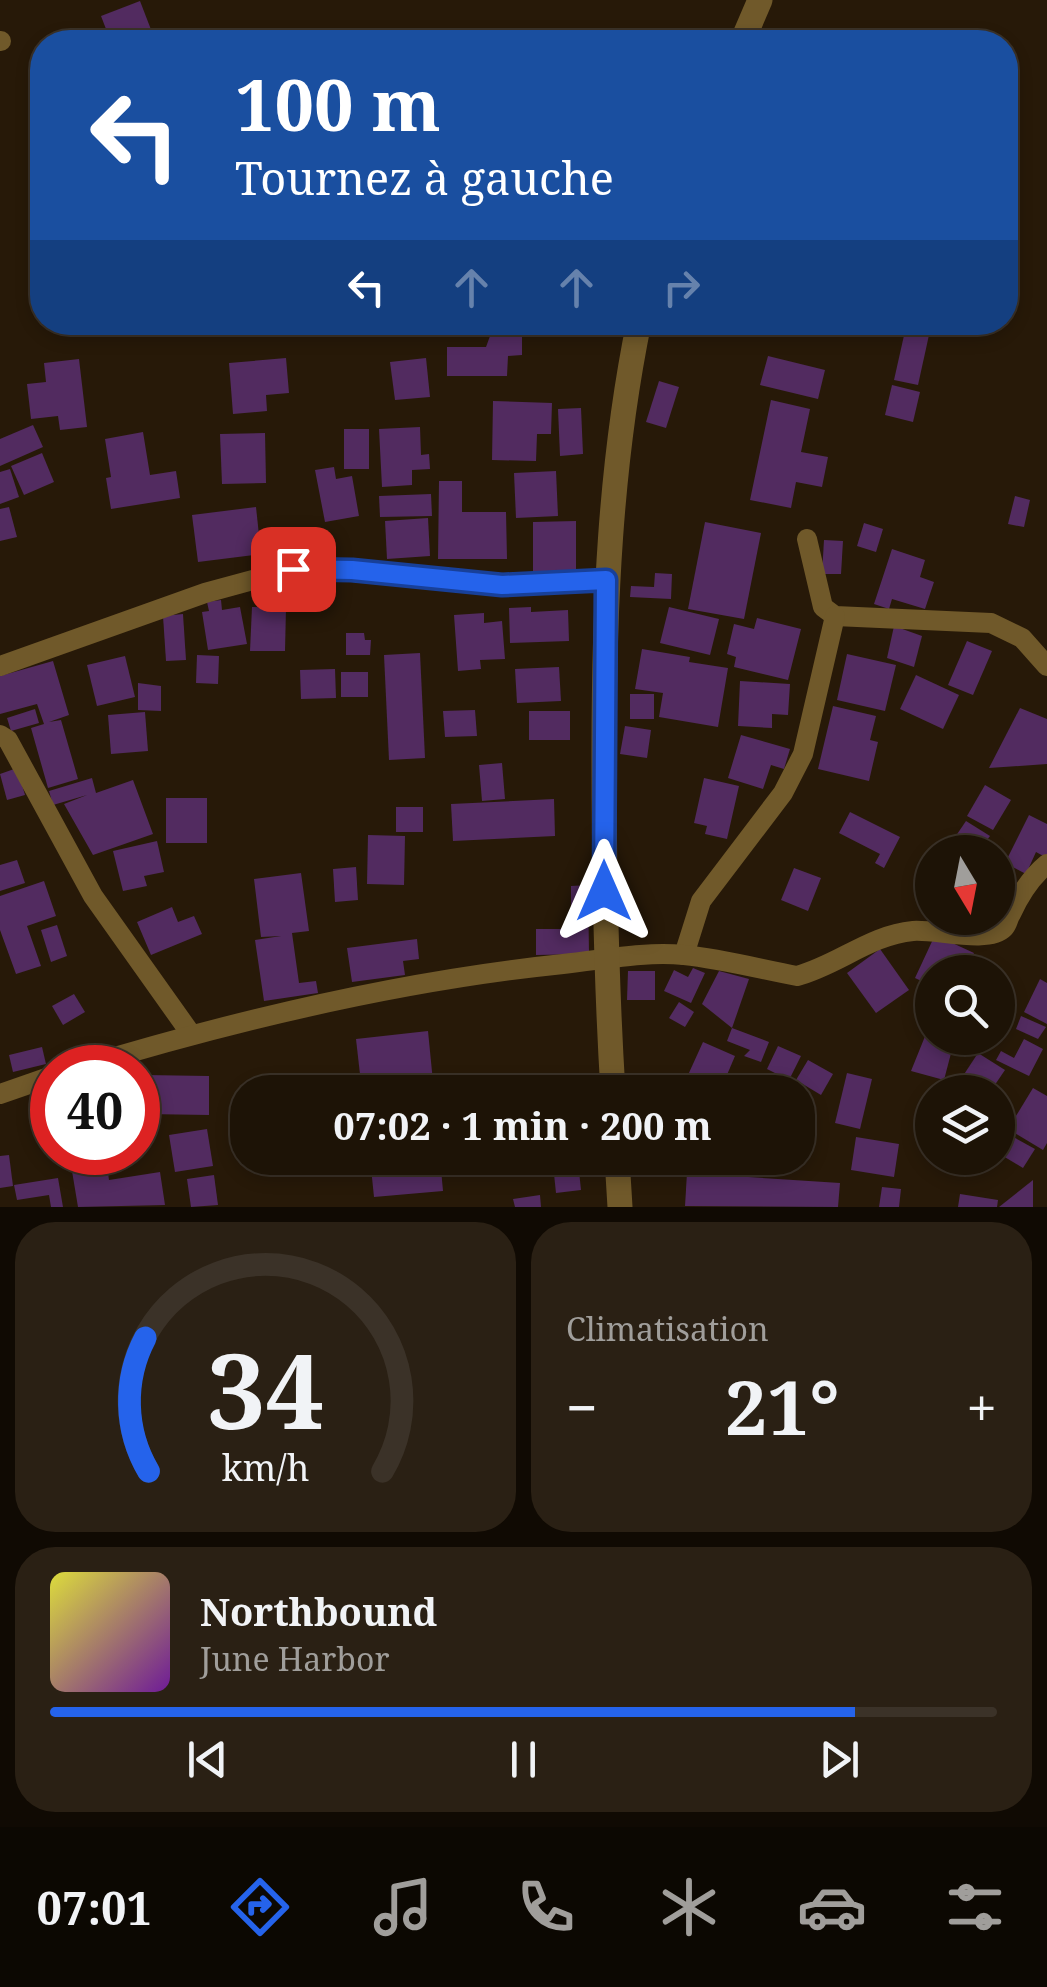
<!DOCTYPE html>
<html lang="fr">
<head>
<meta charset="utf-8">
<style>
	:root { --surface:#1d1306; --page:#2a2014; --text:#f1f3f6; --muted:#a09e9b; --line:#3b3228; --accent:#2563eb }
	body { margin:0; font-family:"Noto Serif",serif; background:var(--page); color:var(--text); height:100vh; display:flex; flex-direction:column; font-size:38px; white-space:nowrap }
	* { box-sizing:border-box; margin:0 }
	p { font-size:32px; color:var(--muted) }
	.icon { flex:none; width:55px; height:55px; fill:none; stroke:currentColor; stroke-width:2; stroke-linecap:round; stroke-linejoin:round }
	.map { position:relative; height:1207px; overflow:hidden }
	.drawer { display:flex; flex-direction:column; gap:15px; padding:15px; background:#100a03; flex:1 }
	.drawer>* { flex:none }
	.banner { position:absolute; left:30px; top:30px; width:988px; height:305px; border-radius:40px; box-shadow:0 5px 15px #0003,0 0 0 2px var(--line); background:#1a4fa0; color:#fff; overflow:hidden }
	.needle { width:65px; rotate:170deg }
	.controls { position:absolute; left:915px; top:835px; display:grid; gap:20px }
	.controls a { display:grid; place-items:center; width:100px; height:100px; border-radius:50%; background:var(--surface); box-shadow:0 5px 15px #0003,0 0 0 2px var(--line); font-size:50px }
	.speed { position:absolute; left:30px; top:1045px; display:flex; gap:20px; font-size:50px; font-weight:700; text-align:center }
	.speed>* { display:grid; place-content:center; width:130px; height:130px; border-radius:50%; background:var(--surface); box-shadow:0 5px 15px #0003,0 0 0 2px var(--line); line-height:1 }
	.speed .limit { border:15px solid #d22; background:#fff; color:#111 }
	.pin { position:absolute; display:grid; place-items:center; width:85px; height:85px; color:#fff; margin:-42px; border-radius:20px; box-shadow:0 5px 15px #0006 }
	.me { position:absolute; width:110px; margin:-55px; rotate:0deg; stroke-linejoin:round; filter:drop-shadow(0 0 8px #0008) }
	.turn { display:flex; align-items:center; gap:35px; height:210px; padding:0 40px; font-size:45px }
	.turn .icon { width:130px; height:130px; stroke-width:2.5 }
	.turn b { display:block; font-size:70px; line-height:85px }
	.lanes { display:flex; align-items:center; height:95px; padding:0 40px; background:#0003; justify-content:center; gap:50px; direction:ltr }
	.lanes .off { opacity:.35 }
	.big { font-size:75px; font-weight:700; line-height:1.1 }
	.drawer .widget { flex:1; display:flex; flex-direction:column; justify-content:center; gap:15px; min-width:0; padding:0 35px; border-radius:40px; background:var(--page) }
	.drawer .dial { align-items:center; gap:0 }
	.dial svg { height:260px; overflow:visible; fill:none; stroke:var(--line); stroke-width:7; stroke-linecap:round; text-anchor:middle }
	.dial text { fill:var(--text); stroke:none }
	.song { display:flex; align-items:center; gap:30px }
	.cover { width:120px; height:120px; border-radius:15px; background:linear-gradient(135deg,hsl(60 70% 55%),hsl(280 70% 35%)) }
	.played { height:10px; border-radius:5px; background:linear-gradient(90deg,var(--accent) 85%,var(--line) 85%) }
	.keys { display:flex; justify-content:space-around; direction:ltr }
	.heat { display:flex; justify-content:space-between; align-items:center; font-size:55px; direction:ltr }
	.drawer .tiles { flex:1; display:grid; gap:15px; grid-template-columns:1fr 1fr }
	.widget:last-child { grid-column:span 2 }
	.trip { position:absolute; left:230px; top:1075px; width:585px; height:100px; border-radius:40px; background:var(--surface); box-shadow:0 5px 15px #0003,0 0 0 2px var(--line); font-weight:700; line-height:100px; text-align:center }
	.tabs { display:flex; height:160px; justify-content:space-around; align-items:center; background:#0c0802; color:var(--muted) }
	.tabs .icon { width:70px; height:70px }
	.tabs .on { color:var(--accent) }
	.tabs b { font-size:45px; color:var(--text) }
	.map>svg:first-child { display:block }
	.building { fill:#522b60 }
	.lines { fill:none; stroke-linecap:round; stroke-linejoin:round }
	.minor { stroke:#70592a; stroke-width:20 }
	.tertiary { stroke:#70592a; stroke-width:25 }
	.route-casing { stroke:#184099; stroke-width:25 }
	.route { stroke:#2563eb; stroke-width:18 }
</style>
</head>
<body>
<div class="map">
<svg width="1047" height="1207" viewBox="0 0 1047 1207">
	<rect width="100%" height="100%" fill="#271908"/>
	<g class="building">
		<path d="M140,1L155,40L111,42L101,16Z"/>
		<path d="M919,322H955L953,335L918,329Z"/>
		<path d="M905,331L929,335L918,385L894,380Z"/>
		<path d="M490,336H522V355L508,356L507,376H447V347H486Z"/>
		<path d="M768,356L825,370L818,399L760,385Z"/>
		<path d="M286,358L289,393L266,395L267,411L233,414L229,363Z"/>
		<path d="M426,358L430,397L395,400L390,362Z"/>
		<path d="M79,359L87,427L60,430L58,416L31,419L27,384L46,382L44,363Z"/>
		<path d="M659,381L679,387L666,428L646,422Z"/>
		<path d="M892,385L920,392L913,422L885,415Z"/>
		<path d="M771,400L810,409L801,452L828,457L822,487L796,482L791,508L750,500Z"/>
		<path d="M493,401L552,403L551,434H537L536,461L492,460Z"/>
		<path d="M581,408L583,454L560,456L558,409Z"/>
		<path d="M33,425L43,447L0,466V439Z"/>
		<path d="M420,427L421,455L429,454L430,469L412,470V485L382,487L379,429Z"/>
		<rect x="344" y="429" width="25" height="40"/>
		<path d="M143,432L150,475L176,471L180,498L111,509L106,478L111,477L105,439Z"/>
		<path d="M265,433L266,483L222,484L220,434Z"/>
		<path d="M42,453L54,482L24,495L11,466Z"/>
		<path d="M334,467L336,479L352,476L359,516L325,522L315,470Z"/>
		<path d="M10,469L19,497L0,504V472Z"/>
		<path d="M556,471L558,516L516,518L514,473Z"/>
		<path d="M439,481H462V512H506L507,559H438Z"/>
		<path d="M431,494L432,516L380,517L379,496Z"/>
		<path d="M1015,496L1030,500L1024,527L1008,524Z"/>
		<path d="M9,507L17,537L0,541V509Z"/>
		<path d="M256,507L261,554L198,562L192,515Z"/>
		<path d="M428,518L430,556L387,559L385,521Z"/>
		<path d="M576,521V573L533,574V522Z"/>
		<path d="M705,522L761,533L744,619L688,609Z"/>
		<path d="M864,523L883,529L876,552L857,546Z"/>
		<path d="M824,540L843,541L841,574H822Z"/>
		<path d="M892,549L925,560L920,577L934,582L925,609L892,599L889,609L874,604Z"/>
		<path d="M655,573L672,574L671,599L630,597L631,586L654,587Z"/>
		<path d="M221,600L222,610L240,607L247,644L208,650L202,612L209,611L207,602Z"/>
		<path d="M252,607L286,608L285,651H250Z"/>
		<path d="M531,607V612L568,610L569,641L510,643L509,608Z"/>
		<path d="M669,607L719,619L710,655L660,643Z"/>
		<path d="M484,613V623L502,621L505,659L480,660L481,669L458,671L454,615Z"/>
		<path d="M183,614L186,660L166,661L163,616Z"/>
		<path d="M757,618L801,629L788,680L734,667L736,657L727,654L734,624L754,629Z"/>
		<path d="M894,626L922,636L914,667L887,658Z"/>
		<path d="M346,633H364L365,640H371L370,655H346Z"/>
		<path d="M967,641L992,651L973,695L948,685Z"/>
		<path d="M642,649L690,657L689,662L728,668L718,727L659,717L663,693L635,689Z"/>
		<path d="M420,653L425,758L389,760L384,655Z"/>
		<path d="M847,654L896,665L885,711L837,700Z"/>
		<path d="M197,655L219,656L218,684L196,683Z"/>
		<path d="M125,656L135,697L97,706L87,665Z"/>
		<path d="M53,661L69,715L49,722L61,720L78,779L48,788L31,728L44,724L37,704L0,714V676Z"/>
		<path d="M559,667L561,701L517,703L515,669Z"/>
		<path d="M335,669L336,698L301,699L300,670Z"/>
		<rect x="341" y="672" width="27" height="25"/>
		<path d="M916,675L959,695L943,729L900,709Z"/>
		<path d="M740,681L790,684L788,715L772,714V728L738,726Z"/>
		<path d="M138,683L161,686V711L138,710Z"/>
		<rect x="630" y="694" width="24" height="25"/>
		<path d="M833,706L876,716L870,740L878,742L869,781L818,769Z"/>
		<path d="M1020,708L1047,719V764L989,768Z"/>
		<path d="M35,709L39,723L11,731L7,718Z"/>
		<path d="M475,710L477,736L445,737L443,711Z"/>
		<rect x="529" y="711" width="41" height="29"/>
		<path d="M145,712L148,751L111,754L108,715Z"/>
		<path d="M625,726L651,730L647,758L620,754Z"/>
		<path d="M741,735L790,749L784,769L771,765L763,789L728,778Z"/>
		<path d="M502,763L505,799L482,801L479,765Z"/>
		<path d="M17,768L25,795L7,800L0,774Z"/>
		<path d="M92,778L96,793L133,780L153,834L93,855L64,804L87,795L53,805L49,791Z"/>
		<path d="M704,778L739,786L727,839L705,834L707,826L694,823Z"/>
		<path d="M985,785L1011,800L993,830L967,816Z"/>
		<rect x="166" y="798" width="41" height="45"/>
		<path d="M554,799L555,836L453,841L451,804Z"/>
		<rect x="396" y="807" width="27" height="25"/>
		<path d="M850,812L900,837L884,868L875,863L880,854L839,833Z"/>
		<path d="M1029,815L1047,824V858L1036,852L1026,874L1005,863Z"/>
		<path d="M966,821L990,836L978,852H945Z"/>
		<path d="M368,835L405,836L404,885L367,884Z"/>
		<path d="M157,841L164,872L144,876L147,886L123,891L113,851Z"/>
		<path d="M17,860L25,883L0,891V865Z"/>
		<path d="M356,867L358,900L335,902L333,869Z"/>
		<path d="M794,868L821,878L808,911L781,900Z"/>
		<path d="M301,873L309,931L292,933L299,983L316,981L318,993L264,1001L255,940L281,936L261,937L254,879Z"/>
		<path d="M44,881L56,916L27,926L41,966L16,974L0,930V896Z"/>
		<path d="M588,885L589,954L536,955V929H571V886Z"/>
		<path d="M172,907L178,922L194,916L202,934L151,955L137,922Z"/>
		<path d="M57,925L67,956L51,962L41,930Z"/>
		<path d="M935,935L974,953L966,970L949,962L944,972H932V986L915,978Z"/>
		<path d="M417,939L419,959L403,961L405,975L352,982L347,948Z"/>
		<path d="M880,949L909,990L876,1013L847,973Z"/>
		<path d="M693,968L705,973L691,1003L664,991L674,970L688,977Z"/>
		<path d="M628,971H655V1000H627Z"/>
		<path d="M719,971L749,979L732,1028L702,1004Z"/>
		<path d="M1040,979L1047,983V1024L1024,1012Z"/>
		<path d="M74,994L85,1012L63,1025L52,1006Z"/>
		<path d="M679,1002L694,1012L685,1027L669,1018Z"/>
		<path d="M1021,1016L1046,1027L1038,1039L1016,1029Z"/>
		<path d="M932,1019V1038H955L944,1080L911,1071Z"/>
		<path d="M732,1028L769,1042L761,1062L744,1056L750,1050L727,1041Z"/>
		<path d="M428,1031L434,1092H362L356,1039Z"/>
		<path d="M1024,1039L1043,1049L1029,1076L996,1060L1001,1051L1014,1058Z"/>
		<path d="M703,1042L735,1056L721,1089L688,1075Z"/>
		<path d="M778,1046L801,1056L789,1080L767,1069Z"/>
		<path d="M42,1047L46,1064L13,1072L9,1055Z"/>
		<path d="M978,1053L1005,1070L990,1092H969L957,1085Z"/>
		<path d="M808,1060L833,1074L821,1095L796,1080Z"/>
		<path d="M847,1073L872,1079L860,1129L835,1123Z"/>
		<path d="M145,1075L209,1076V1115L145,1114Z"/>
		<path d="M752,1076H768L769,1092H752Z"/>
		<path d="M667,1079L668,1092H627V1081Z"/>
		<path d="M1033,1088L1047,1096V1143L1043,1150L1008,1129Z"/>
		<path d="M207,1129L213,1166L175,1172L169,1135Z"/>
		<path d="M1006,1133L1035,1149L1023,1168L998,1153Z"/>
		<path d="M856,1137L899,1144L894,1177L851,1170Z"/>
		<path d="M9,1155L13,1186L0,1188V1156Z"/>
		<path d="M370,1158H440L443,1191L374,1197Z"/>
		<path d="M755,1158H785V1167L755,1169Z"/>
		<path d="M107,1166L109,1180L160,1172L165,1205L78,1207L72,1171Z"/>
		<path d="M579,1171L581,1190L556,1193L554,1174Z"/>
		<path d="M687,1173L840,1183L838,1207L685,1206Z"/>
		<path d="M214,1175L218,1205L191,1207L187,1179Z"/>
		<path d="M58,1178L63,1207H51L49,1195L17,1200L14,1185Z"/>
		<path d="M1033,1180V1207H999Z"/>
		<path d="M882,1187L901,1189L899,1207H879Z"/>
		<path d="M960,1194L998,1200L997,1207H958Z"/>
		<path d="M540,1195L541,1207H515L513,1199Z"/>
	</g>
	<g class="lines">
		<g class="minor">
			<path d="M0,41H1"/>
			<path d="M807,539L823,607L835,616L991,623L1022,638L1047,666"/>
			<path d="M0,666L205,593L293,569L352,570L502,585L606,579"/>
			<path d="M0,735L8,740L93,896L191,1034"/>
			<path d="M684,955L701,901L783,793L803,754L835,616"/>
			<path d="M78,1068C236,1020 398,981 563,964C603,960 644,951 684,955C722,959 760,969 797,976C838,965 870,935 913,931C935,929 989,944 1004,928C1008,924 1008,918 1011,914C1020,894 1030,878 1047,864"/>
			<path d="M0,1094L52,1076"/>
		</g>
		<g class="tertiary">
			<path d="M742,42L760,0"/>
			<path d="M613,1092C606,979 604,866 604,752C604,608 610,464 639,322"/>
			<path d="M617,1158L620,1207"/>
		</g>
	</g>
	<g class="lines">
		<g class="route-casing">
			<path id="route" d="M293,569L352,570L502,585L606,580L604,891"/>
		</g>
		<use href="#route" class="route"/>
	</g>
</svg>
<div class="controls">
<a><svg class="needle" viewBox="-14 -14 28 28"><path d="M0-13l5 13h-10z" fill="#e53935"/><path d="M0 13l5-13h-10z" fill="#a09e9b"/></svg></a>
<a><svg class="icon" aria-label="search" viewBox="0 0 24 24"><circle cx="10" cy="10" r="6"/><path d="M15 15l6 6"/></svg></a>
<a><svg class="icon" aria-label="layers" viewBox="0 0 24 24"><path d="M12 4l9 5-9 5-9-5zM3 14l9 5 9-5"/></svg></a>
</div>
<div class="speed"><div class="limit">40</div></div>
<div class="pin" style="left:293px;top:569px;background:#d93025"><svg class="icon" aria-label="arrive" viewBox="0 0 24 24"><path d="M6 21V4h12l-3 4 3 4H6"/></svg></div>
<svg class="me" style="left:604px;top:891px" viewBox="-20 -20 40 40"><path d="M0-17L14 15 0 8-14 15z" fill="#2563eb" stroke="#fff" stroke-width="4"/></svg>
<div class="trip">07:02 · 1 min · 200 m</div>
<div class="banner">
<div class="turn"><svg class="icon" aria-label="left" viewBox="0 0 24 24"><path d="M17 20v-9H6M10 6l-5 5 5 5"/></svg><div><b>100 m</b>Tournez à gauche</div></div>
<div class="lanes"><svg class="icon" aria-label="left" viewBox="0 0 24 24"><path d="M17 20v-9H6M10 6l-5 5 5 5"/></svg><svg class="icon off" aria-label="ahead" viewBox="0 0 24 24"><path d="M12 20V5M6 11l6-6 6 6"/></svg><svg class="icon off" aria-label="ahead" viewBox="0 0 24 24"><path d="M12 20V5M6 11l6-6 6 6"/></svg><svg class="icon off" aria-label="right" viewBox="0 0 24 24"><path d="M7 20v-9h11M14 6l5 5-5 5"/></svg></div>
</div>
</div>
<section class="drawer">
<div class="tiles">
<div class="widget dial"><svg viewBox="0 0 100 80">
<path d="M14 69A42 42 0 1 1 86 69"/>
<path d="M14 69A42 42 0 0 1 13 28" stroke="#2563eb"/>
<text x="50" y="56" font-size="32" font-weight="700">34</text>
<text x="50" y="72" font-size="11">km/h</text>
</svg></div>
<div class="widget"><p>Climatisation</p>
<div class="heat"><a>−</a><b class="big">21°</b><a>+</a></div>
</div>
<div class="widget">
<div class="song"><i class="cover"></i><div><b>Northbound</b><p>June Harbor</p></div></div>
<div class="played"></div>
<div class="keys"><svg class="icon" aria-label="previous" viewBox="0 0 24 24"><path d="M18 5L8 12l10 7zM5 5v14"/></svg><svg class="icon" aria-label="pause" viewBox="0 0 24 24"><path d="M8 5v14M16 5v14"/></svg><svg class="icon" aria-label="next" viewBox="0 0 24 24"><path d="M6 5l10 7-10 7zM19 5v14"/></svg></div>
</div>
</div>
</section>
<nav class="tabs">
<b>07:01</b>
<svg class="icon on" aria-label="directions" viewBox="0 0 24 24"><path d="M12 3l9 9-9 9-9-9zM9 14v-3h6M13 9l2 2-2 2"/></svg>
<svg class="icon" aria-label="music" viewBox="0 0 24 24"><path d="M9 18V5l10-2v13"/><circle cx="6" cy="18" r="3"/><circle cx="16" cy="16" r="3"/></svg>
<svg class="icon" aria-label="phone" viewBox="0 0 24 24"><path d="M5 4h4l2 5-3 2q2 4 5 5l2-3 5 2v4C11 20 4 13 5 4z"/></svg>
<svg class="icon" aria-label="climate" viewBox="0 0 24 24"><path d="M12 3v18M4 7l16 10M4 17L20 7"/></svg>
<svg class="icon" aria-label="car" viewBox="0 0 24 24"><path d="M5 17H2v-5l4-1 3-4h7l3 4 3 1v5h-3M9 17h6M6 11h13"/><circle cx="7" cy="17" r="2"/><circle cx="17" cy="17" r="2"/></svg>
<svg class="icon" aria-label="filters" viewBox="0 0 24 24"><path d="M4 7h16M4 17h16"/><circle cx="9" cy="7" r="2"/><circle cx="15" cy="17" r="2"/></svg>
</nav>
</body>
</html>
